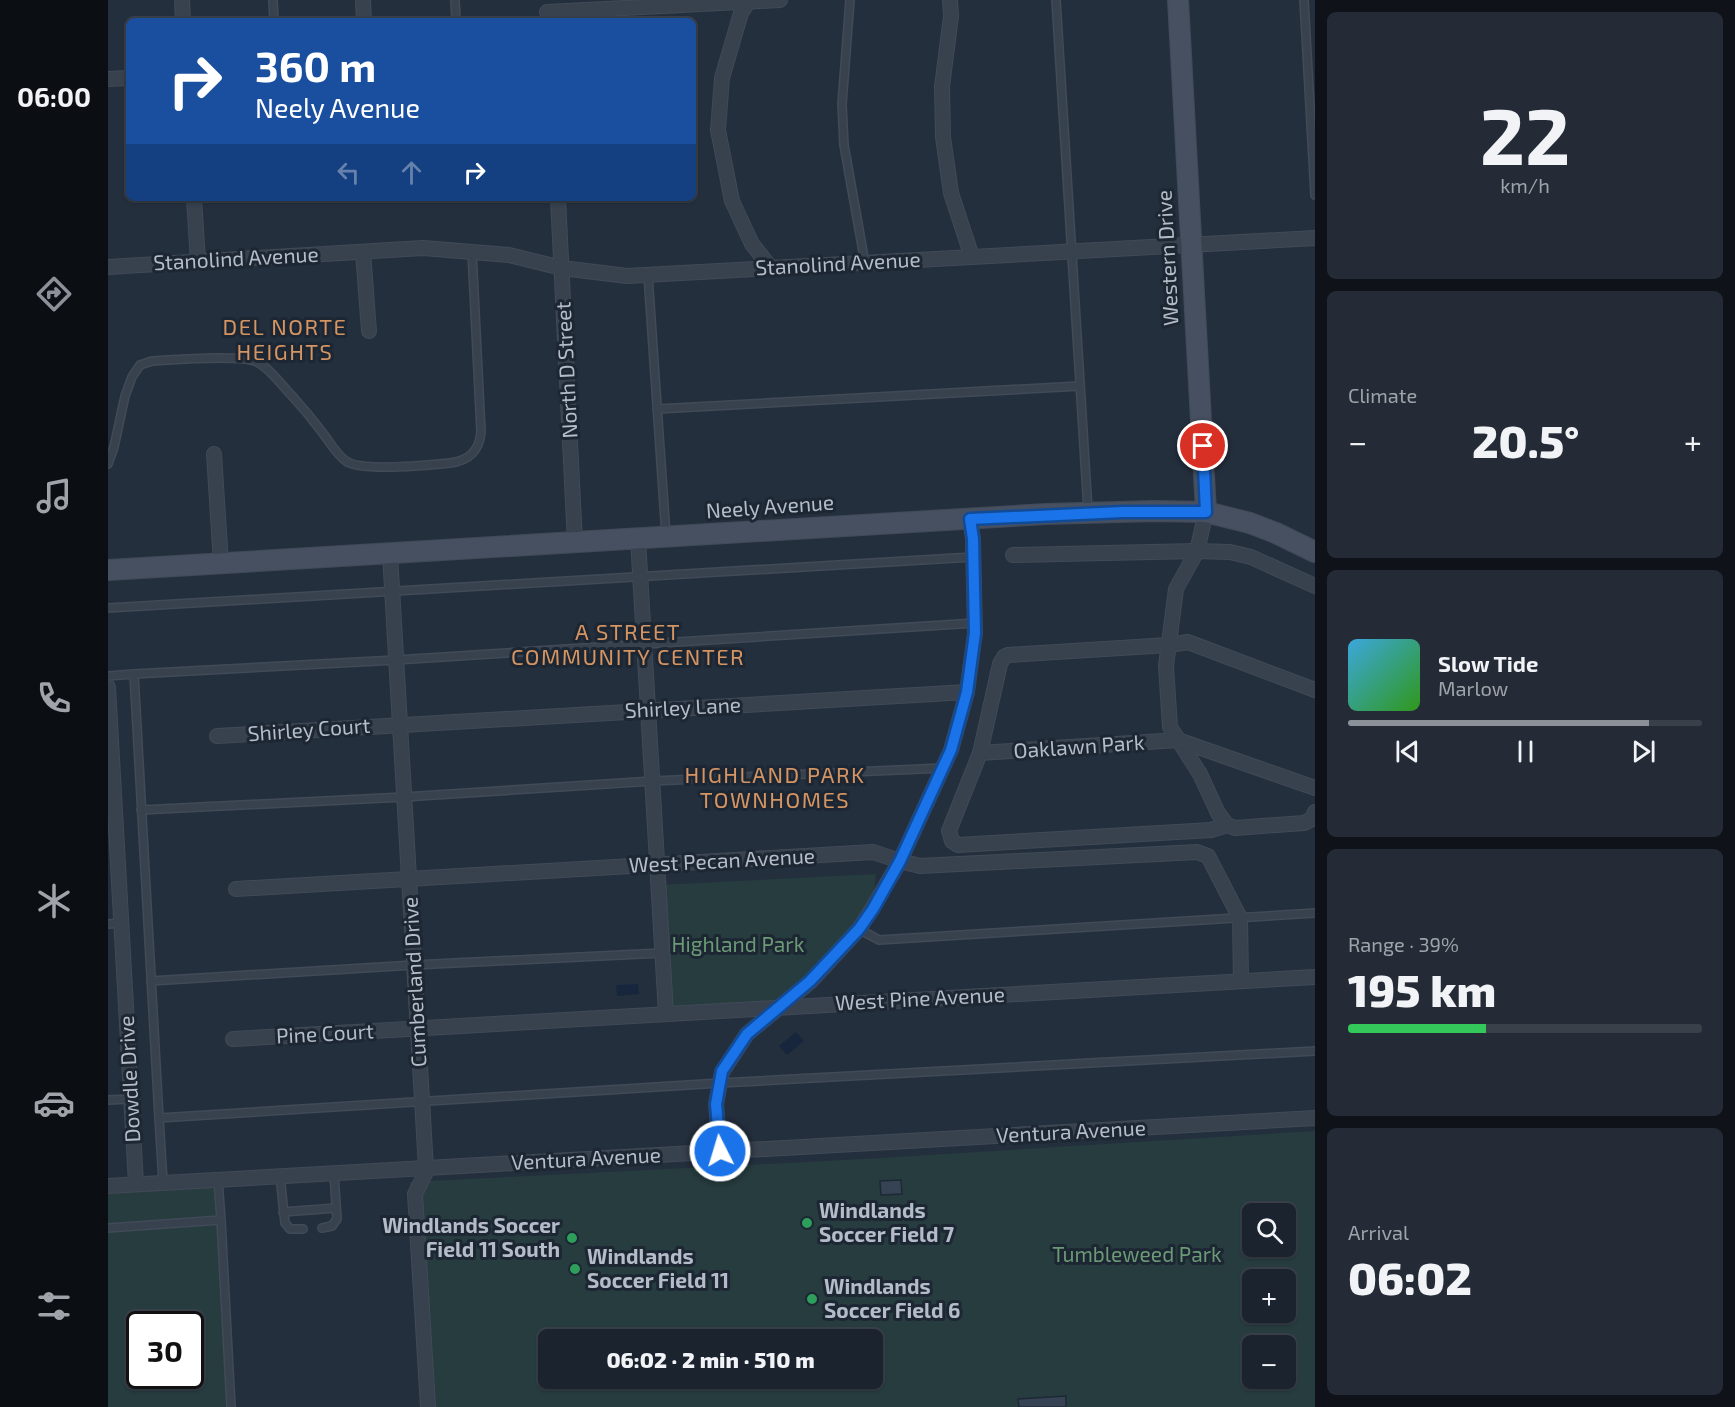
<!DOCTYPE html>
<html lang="en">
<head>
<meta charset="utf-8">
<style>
	:root { --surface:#1b232e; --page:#242b36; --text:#f1f3f6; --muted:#a0a4aa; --line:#39404a; --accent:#8c9099 }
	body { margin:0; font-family:"Exo 2",sans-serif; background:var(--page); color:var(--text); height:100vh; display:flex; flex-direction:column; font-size:22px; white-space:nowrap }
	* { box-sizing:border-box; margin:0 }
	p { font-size:20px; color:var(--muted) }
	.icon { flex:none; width:33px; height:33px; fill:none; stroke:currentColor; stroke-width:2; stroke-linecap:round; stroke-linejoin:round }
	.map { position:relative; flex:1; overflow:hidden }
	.drawer { display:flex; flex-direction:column; gap:12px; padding:12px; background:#0f1319; width:420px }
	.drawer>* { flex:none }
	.hud { position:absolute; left:18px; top:18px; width:570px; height:183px; border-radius:9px; box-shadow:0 2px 4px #0004,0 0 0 2px var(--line); background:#1a4fa0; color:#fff; overflow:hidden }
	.controls { position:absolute; left:1134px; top:1203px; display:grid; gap:12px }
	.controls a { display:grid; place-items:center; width:54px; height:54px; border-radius:9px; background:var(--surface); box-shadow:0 2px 4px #0004,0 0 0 2px var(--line); font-size:30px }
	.speed { position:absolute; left:18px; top:1311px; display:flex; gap:12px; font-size:30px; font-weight:700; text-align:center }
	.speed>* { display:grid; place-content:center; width:78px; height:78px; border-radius:50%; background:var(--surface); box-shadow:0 2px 4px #0004,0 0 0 2px var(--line); line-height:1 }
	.speed .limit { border:3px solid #111; border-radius:9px; background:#fff; color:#111 }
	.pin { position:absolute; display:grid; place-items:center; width:51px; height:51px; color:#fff; margin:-26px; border:3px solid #fff; border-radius:50%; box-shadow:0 2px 6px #0007 }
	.me { position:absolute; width:66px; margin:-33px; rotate:355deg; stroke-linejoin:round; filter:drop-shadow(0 0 4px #0008) }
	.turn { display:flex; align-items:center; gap:21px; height:126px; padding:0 30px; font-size:27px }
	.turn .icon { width:78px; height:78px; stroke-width:2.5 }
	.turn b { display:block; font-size:42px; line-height:51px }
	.lanes { display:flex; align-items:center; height:57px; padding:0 30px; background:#0003; justify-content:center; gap:30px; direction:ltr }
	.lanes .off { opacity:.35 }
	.big { font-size:45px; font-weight:800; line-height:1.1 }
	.drawer .widget { flex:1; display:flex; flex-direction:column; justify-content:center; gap:9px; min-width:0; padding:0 21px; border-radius:9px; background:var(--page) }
	.drawer .dial { align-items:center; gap:0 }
	.dial b { font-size:78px; line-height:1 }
	.song { display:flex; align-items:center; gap:18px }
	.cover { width:72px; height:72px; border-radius:9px; background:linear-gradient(135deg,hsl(200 70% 55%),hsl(110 70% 35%)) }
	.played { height:6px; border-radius:3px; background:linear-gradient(90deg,var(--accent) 85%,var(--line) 85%) }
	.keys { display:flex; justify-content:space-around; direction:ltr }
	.heat { display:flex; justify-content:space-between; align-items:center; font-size:33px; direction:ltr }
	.charge { height:9px; border-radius:4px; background:linear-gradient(90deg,#34c759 39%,var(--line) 0) }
	.trip { position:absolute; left:430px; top:1329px; width:345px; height:60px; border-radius:9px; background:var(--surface); box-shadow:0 2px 4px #0004,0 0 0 2px var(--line); font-weight:800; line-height:60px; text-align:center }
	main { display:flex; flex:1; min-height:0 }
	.tab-bar { display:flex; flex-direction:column; width:108px; justify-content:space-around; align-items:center; background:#0b0e12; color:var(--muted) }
	.tab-bar .icon { width:42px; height:42px }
	.tab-bar .current { color:var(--accent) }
	.tab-bar b { font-size:27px; color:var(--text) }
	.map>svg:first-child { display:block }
	.green { fill:#263c3f; fill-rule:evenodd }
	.water { fill:#17263c }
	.building { fill:#364354; stroke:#1f2835; stroke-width:1.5 }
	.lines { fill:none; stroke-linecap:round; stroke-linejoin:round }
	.lane-casing { stroke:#414a57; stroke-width:10 }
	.street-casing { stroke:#414a57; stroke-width:16 }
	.secondary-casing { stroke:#414a57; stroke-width:22 }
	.lane { stroke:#38414e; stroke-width:7 }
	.street { stroke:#38414e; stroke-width:14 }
	.secondary { stroke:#465061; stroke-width:20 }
	.route-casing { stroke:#114b97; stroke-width:15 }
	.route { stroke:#1a73e8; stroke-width:10 }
	.leisure-dot { fill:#2e9e5b; stroke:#1d2633; stroke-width:2 }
	.labels { text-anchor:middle; stroke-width:6; stroke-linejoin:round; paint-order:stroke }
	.street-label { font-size:21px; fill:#b4bcc9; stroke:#1d2633 }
	.park-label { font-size:21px; fill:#6b9a76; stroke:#1d2633 }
	.poi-label { font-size:21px; font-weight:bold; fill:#b4bcc9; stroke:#1d2633; text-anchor:start }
	.neighbourhood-label { font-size:22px; letter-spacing:1.5px; fill:#d59563; stroke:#1d2633 }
</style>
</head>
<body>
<main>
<nav class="tab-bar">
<b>06:00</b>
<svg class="icon current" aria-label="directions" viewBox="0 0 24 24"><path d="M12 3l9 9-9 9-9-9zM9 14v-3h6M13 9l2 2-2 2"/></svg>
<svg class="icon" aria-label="music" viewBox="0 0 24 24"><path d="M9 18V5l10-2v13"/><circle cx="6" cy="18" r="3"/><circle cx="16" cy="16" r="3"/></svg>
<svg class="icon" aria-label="phone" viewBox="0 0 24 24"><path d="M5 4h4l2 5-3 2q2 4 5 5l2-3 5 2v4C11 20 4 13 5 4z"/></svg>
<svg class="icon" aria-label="climate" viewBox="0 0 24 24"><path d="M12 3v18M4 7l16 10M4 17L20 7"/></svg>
<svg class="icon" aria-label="car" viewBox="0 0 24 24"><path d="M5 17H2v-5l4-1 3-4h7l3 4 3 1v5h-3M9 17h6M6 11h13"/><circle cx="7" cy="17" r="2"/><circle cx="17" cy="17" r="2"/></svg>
<svg class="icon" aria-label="filters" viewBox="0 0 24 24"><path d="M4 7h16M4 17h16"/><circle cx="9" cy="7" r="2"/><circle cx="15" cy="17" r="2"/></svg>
</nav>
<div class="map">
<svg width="1207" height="1407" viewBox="0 0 1207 1407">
	<rect width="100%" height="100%" fill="#242f3e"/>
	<g class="green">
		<path d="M768,874L764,908L669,1007L558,1013L550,885Z"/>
		<path d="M1207,1131V1407H313L302,1182L756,1159ZM1144,1214H1178V1246H1144ZM1144,1280H1178V1312H1144ZM441,1340H765V1378H441ZM1144,1346H1178V1378H1144Z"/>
		<path d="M112,1185L124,1407H0V1191ZM32,1324H82V1376H32Z"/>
	</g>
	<g class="water">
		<path d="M530,984L531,994L509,996L508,985Z"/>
		<path d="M688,1032L696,1041L679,1055L671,1046Z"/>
	</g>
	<g class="building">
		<path d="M793,1180L794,1194L773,1195L772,1181Z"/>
		<path d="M958,1396V1407H911L910,1399Z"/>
	</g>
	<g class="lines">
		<g class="lane-casing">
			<g id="lane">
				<path d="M165,0L166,21"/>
				<path d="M347,0L348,21"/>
				<path d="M742,0L734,104L736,145L757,263"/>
				<path d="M948,0L980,511"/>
				<path d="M1196,0L1207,195"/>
				<path d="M540,275L558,535"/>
				<path d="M549,409L972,386"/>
				<path d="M0,464L6,447L17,396L24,377L32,365L44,361C64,360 133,354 149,362C163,369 174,386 185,397C195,408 205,420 214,432C221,441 228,454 238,461C252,472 322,465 342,463C361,461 372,450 373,431L364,252"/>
				<path d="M0,608L865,557"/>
				<path d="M26,674L288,660L867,623"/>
				<path d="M0,676L26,674L51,1118"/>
				<path d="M33,810L296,797L545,781L835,768"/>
				<path d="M0,924L13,923"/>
				<path d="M751,929L771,940L1207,913"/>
				<path d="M43,981L306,965L554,953"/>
				<path d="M0,1100L23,1099"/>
				<path d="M172,1176L177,1223L182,1229H195"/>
				<path d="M55,1182L51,1118L612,1083L1207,1051"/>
				<path d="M175,1212L228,1208"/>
				<path d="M113,1220L123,1407"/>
				<path d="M0,1228L113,1220L110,1179"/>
				<path d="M214,1228L224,1226L229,1219L226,1173"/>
			</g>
		</g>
		<g class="street-casing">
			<g id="street">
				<path d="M74,0L75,21"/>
				<path d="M255,0L256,21"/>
				<path d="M842,0L843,16L834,87L835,137L843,193L864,257"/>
				<path d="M640,2L633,13L614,78L610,130L624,201L644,244L663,268"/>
				<path d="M439,12L672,0"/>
				<path d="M0,79L21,78"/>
				<path d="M86,198L90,262"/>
				<path d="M450,198L467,543"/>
				<path d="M255,252L261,331"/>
				<path d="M0,267L315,248L401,255L454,268L519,276L1207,238"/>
				<path d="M106,454L113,563"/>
				<path d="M1098,512L1089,551L1068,589L1058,666L1062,727L1092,774L1110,813L1119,825L1127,828L1196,823L1204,819L1207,812"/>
				<path d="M530,539L558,1014"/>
				<path d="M282,554L318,1168L317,1174L307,1194L320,1407"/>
				<path d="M905,555L1089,551L1122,552L1143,557L1207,586"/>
				<path d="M0,687L28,1184"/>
				<path d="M109,736L859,692"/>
				<path d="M872,753L1070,740L1207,788"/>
				<path d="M1119,825L1103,830L850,845L844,841L841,831L872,753L892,664L896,657L900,655L1061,645L1080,642L1207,690"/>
				<path d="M128,889L765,852L792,861L812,866L1089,852L1100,856L1132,918L1133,980"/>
				<path d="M125,1039L1207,977"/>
				<path d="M612,1151L608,1104L614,1072L639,1034L703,981L751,929L764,909L792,861L843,750L859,692L867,633L865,539L862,519"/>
				<path d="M0,1186L1207,1118"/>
			</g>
		</g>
		<g class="secondary-casing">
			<g id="secondary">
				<path d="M1070,0L1098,512"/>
				<path d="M0,570L938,514L1047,511L1098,512L1142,523L1168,533L1207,552"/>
			</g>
		</g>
		<use href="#lane" class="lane"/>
		<use href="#street" class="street"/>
		<use href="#secondary" class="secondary"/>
	</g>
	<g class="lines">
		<g class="route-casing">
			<path id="route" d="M612,1151L608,1104L614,1071L639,1034L702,981L751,929L765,909L792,861L843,750L859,692L867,633L865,539L862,519L1015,512H1098L1095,446"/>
		</g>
		<use href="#route" class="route"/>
	</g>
	<g class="leisure-dot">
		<circle cx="699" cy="1223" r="6"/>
		<circle cx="464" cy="1238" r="6"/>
		<circle cx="467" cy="1269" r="6"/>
		<circle cx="704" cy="1299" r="6"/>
	</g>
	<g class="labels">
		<g class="street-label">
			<text transform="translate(1060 258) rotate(-93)" y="7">Western Drive</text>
			<text transform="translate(128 259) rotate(-3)" y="7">Stanolind Avenue</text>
			<text transform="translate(730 264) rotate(-3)" y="7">Stanolind Avenue</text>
			<text transform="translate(459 370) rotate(-93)" y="7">North D Street</text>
			<text transform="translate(662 507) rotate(-4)" y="7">Neely Avenue</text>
			<text transform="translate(575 708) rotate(-3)" y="7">Shirley Lane</text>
			<text transform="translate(201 730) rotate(-4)" y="7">Shirley Court</text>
			<text transform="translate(971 747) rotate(-4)" y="7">Oaklawn Park</text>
			<text transform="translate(614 861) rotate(-3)" y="7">West Pecan Avenue</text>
			<text transform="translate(307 982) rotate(-93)" y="7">Cumberland Drive</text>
			<text transform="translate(812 999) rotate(-3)" y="7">West Pine Avenue</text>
			<text transform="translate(217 1034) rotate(-3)" y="7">Pine Court</text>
			<text transform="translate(22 1079) rotate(-93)" y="7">Dowdle Drive</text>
			<text transform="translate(963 1132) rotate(-3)" y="7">Ventura Avenue</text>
			<text transform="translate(478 1159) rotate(-3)" y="7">Ventura Avenue</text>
		</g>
		<g class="park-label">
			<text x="630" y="952">Highland Park</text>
			<text x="1029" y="1262">Tumbleweed Park</text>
		</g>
		<g class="poi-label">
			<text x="711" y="1218">Windlands<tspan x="711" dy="24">Soccer Field 7</tspan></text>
			<text x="452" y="1233" text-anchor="end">Windlands Soccer<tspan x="452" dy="24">Field 11 South</tspan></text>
			<text x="479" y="1264">Windlands<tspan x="479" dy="24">Soccer Field 11</tspan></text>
			<text x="716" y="1294">Windlands<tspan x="716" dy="24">Soccer Field 6</tspan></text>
		</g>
		<g class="neighbourhood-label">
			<text x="177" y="335">DEL NORTE<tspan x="177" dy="25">HEIGHTS</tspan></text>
			<text x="520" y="640">A STREET<tspan x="520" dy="25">COMMUNITY CENTER</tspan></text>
			<text x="667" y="783">HIGHLAND PARK<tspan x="667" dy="25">TOWNHOMES</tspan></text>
		</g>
	</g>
</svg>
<div class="controls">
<a><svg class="icon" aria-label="search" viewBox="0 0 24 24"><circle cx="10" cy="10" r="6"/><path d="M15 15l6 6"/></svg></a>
<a>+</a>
<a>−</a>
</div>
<div class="speed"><div class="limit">30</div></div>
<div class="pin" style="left:1095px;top:446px;background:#d93025"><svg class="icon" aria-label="arrive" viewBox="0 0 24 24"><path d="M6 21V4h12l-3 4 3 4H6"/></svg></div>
<svg class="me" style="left:612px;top:1151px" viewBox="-20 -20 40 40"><circle r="17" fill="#1a73e8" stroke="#fff" stroke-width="3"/><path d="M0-11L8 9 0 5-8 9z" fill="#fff"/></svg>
<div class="trip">06:02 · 2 min · 510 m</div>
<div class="hud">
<div class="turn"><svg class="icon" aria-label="right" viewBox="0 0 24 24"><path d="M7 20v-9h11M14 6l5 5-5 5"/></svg><div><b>360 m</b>Neely Avenue</div></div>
<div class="lanes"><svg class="icon off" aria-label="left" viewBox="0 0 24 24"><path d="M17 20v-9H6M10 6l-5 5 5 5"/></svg><svg class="icon off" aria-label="ahead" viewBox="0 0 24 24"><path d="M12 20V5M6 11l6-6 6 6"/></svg><svg class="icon" aria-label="right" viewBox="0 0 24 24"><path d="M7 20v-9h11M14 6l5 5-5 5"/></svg></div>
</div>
</div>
<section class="drawer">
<div class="widget dial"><b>22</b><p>km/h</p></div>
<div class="widget"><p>Climate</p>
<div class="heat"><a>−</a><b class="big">20.5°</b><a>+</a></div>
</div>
<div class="widget">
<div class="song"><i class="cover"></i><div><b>Slow Tide</b><p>Marlow</p></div></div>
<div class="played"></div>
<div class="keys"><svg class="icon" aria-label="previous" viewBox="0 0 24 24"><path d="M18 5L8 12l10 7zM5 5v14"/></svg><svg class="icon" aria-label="pause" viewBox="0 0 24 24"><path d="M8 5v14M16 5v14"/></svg><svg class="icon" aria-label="next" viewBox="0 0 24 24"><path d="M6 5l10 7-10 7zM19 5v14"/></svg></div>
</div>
<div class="widget"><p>Range · 39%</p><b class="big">195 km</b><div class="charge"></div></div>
<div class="widget"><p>Arrival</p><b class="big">06:02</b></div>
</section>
</main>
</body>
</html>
